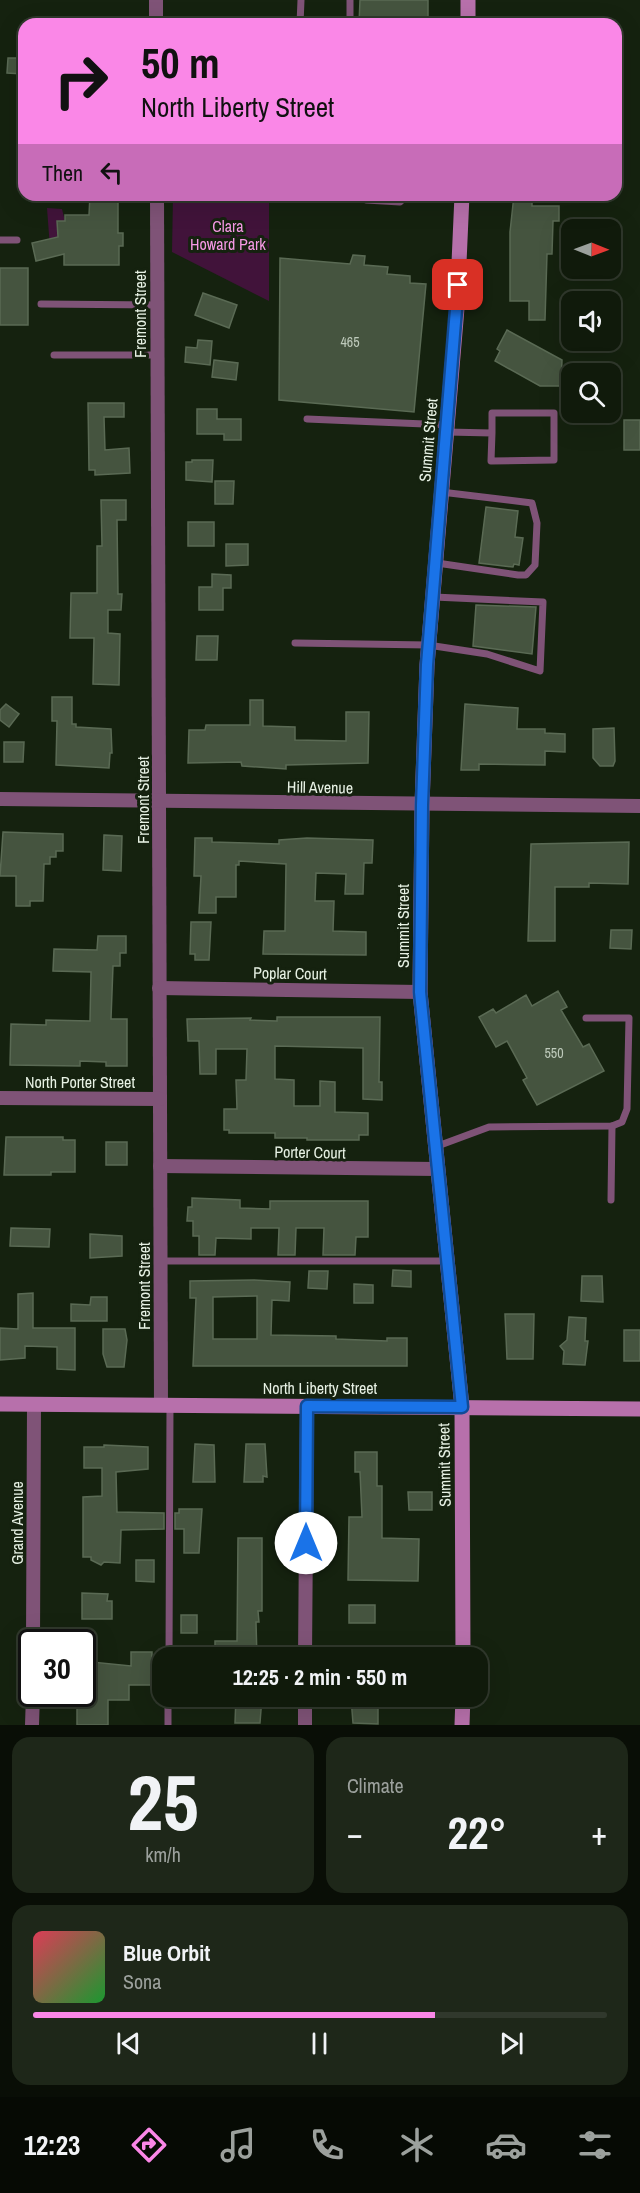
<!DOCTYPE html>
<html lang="en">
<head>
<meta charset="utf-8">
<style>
	:root { --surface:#101a0b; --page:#1e2719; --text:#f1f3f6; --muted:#9ca19d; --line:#30382c; --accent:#fa87e7 }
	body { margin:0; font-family:"Archivo Narrow",sans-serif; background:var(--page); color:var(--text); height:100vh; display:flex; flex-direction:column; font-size:22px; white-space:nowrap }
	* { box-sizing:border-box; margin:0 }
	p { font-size:20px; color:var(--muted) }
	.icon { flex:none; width:33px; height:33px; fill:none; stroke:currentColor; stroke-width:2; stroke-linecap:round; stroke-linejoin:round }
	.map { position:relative; height:1725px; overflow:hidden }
	.drawer { display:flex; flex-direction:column; gap:12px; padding:12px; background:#090e06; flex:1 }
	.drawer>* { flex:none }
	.top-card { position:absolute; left:18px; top:18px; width:604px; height:183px; border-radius:18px; box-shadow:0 6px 24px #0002,0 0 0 2px var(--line); background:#fa87e7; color:#111; overflow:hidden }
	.needle { width:39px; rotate:91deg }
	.controls { position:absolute; left:561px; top:219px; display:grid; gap:12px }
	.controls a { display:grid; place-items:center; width:60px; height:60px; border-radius:12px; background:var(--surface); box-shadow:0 6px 24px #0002,0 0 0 2px var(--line); font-size:30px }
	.speed { position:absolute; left:18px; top:1629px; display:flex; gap:12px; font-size:30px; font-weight:700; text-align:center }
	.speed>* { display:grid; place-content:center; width:78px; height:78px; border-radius:50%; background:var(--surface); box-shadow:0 6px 24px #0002,0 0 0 2px var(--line); line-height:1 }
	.speed .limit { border:3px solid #111; border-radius:9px; background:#fff; color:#111 }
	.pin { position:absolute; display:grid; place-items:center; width:51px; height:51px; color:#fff; margin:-26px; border-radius:12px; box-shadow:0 3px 9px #0006 }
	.me { position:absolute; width:66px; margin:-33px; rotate:0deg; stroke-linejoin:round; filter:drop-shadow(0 0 4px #0008) }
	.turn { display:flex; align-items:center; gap:21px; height:126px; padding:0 24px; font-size:27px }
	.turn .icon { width:78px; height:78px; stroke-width:2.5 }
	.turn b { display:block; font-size:42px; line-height:51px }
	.then { display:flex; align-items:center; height:57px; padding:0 24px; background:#0003; gap:12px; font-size:22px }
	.big { font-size:45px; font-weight:700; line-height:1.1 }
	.drawer .card { flex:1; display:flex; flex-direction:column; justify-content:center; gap:9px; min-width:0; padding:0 21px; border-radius:18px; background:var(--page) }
	.drawer .dial { align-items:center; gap:0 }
	.dial b { font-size:78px; line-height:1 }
	.song { display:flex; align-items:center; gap:18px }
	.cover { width:72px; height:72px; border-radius:9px; background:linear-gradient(135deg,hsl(350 70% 55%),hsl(130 70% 35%)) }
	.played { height:6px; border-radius:3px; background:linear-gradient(90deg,var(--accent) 70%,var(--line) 70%) }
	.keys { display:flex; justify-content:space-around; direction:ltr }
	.heat { display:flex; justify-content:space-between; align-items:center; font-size:33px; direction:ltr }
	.drawer .tiles { flex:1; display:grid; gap:12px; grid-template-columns:1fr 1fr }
	.card:last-child { grid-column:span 2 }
	.trip { position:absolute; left:152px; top:1647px; width:336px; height:60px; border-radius:18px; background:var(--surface); box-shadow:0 6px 24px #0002,0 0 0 2px var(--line); font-weight:700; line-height:60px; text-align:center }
	.tabs { display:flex; height:96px; justify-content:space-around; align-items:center; background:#060a04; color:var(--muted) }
	.tabs .icon { width:42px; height:42px }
	.tabs .on { color:var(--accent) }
	.tabs b { font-size:27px; color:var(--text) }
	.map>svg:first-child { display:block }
	.green { fill:#41133a }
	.building { fill:#45543f; stroke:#5a6a54; stroke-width:1.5; fill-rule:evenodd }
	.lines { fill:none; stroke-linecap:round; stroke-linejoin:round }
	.service { stroke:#7f5377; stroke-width:7 }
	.minor { stroke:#7f5377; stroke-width:14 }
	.secondary { stroke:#b770ab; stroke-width:15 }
	.route-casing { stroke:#114b97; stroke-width:15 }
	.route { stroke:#1a73e8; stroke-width:10 }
	.labels { text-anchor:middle; stroke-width:6; stroke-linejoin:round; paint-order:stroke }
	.number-label { font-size:14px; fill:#becabb }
	.park-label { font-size:16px; fill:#f599e5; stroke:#15220f }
	.street-label { font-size:16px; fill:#e7f1e4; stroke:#15220f }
</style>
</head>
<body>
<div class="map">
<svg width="640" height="1725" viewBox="0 0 640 1725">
	<rect width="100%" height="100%" fill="#15220f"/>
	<g class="green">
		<path d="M173,195H269V301L172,252Z"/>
		<path d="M47,208L62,209L65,221H58V246L50,248Z"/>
	</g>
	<g class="building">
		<path d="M360,0H428V24H359Z"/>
		<path d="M8,58H23V74L7,73Z"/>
		<path d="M90,195H118V233H123V246H119V265H64V254L36,261L32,243L58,237L57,221H65V215H89Z"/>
		<path d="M514,195H532V206H559V221H553L552,254H547L545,320H529V301H510V232Z"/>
		<path d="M353,255L365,256L364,265L388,267L387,274L410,276V283L426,284L414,412L279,400L280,258L350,264Z"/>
		<rect x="0" y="268" width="28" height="57"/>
		<path d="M203,293L237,305L229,328L195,315Z"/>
		<path d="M507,330L562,360L561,386H540L495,361L500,351L497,349Z"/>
		<path d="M198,340L212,341L210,365L185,362L186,347L197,348Z"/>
		<path d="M214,360L238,363L236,380L212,377Z"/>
		<path d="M88,403H124V417H104L105,450L129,448L130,473L95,475V470H89Z"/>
		<path d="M197,409H217V419H241V440H224V434H197Z"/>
		<rect x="624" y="420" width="16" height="30"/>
		<path d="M192,460H213L212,482L186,480V462H192Z"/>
		<path d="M215,481H234L233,504H215Z"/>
		<path d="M101,500H126V520H117L118,594H122L121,610H108V633L120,634L119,685L93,684L94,638H70L71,593H97V546H102Z"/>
		<path d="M486,507L518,511L515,537L523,538L519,565L514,564L513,567L479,563Z"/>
		<rect x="188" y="522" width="26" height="24"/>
		<path d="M226,544H248V565L226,566Z"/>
		<path d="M212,574L231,575V588H223V610H199V587H212Z"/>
		<path d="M476,605L536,607L532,654L473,646Z"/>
		<path d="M197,636H218L217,660H196Z"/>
		<path d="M52,697H72V724H76V727L111,729L112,753H110L109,768L56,765L57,721H52Z"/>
		<path d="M250,700H263V726L295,727V740L346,741V712H369L368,763L286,765V769L242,766L241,762L188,763L189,730H205L206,725H250Z"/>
		<path d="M6,704L19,714L9,727L0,720V710Z"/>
		<path d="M465,704L518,708L517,729H545V733L565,734V752L545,751V765L479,764V770H461Z"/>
		<path d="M614,728L615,761L613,766H600L593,758V729Z"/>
		<path d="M4,742H24L23,762H4Z"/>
		<path d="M3,832L63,834V851H56V857H50V864H44L43,901H30V906H16V876H0Z"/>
		<path d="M104,835L122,836L121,871L103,870Z"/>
		<path d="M195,838H212V842L279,844V840L307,838L373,840L372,863H364L363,894H345L346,874L316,873L315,901H334L333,931L366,932V955L263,954L264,931H285L286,864L239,861V865H236V897H216V913H199L201,876H194Z"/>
		<path d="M629,842L628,884L589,883V887H555V941H528L531,844Z"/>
		<path d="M191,922H211L209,960H195V954H190Z"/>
		<path d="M611,930H632L631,949L610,948Z"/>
		<path d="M98,936H126V953H120V966H113L111,1019H127V1066H106V1062L80,1061V1066L10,1065L11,1024L46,1025V1020L90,1021L91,972L53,971L54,949L97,950Z"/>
		<path d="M558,991L567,1007L561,1010L583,1047L589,1044L604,1071L537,1105L523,1080L527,1078L507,1041L496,1047L479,1017L493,1009L496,1013L526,995L532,1006Z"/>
		<path d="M277,1017H380L379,1082H382V1100L363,1099V1048L275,1046V1079L294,1080V1106H320V1081L335,1082V1112L368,1113V1135H359V1140H307V1138H275V1133H229V1130H224V1109H237L236,1080H246L247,1049H216V1074H200L199,1041H188L187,1019L251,1018L250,1020L277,1021Z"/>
		<path d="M6,1137H63V1140H75V1172H51V1175H4Z"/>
		<rect x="106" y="1142" width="21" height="23"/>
		<path d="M192,1198L240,1200V1208L270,1209V1201H368V1237H356L355,1255H323L324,1228H296L295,1255H278L279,1228H251V1239L216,1238L215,1255H199V1236H193V1221H187L188,1207H192Z"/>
		<path d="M11,1228L50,1229L49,1247L10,1246Z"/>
		<path d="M90,1234L122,1236V1256L90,1258Z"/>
		<path d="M393,1270L411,1271V1287L392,1286Z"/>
		<path d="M309,1271H328L327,1289L308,1288Z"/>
		<path d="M582,1276H602L603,1302L581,1301Z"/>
		<path d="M254,1280L290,1282L289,1301L272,1300L271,1335L336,1336V1339L387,1341V1338H407V1366H193L196,1298H190V1281ZM257,1296V1339H213V1297Z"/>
		<path d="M354,1284L373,1285V1303H354Z"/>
		<path d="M33,1293V1328H75V1370L57,1369V1347L25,1346V1358L0,1360V1328L18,1329V1294Z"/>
		<path d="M91,1297H107V1321H71V1304L90,1305Z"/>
		<path d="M505,1314H534L533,1359H507Z"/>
		<path d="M569,1317L586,1318L585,1341H588L585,1365L563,1364L564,1351L560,1346L567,1340Z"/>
		<path d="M103,1329H125L127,1340L124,1367H107L103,1354Z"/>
		<rect x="624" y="1330" width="16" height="31"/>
		<path d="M195,1444L214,1445L215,1482H193Z"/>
		<path d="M246,1444H265L267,1477L263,1476V1482H244Z"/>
		<path d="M104,1445L148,1447V1469L116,1472L117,1512L164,1513V1529L121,1530L120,1563L104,1562L101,1565L91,1560V1557H83V1497L102,1496V1468H84V1447H104Z"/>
		<path d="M355,1452H377V1486H382V1538L419,1539L418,1581L348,1580L349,1517H362L360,1472H355Z"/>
		<path d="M408,1492H432V1510H409Z"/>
		<path d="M179,1509H202L199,1553H184V1529H175V1513H179Z"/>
		<path d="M238,1538H262V1611H258L259,1622H256L257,1658H215V1641H237Z"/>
		<path d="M136,1560H154V1582L136,1581Z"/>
		<path d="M82,1593L108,1594L107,1601H112V1619H82Z"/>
		<rect x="349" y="1605" width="26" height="18"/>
		<rect x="181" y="1615" width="16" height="18"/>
		<path d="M131,1652H152L151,1685H129V1700H108V1725H77V1697H82V1661L131,1666Z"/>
		<path d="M236,1696L262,1697L260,1723H235Z"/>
		<path d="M351,1698H369V1702H378V1724L353,1723Z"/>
	</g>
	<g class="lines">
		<g class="service">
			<path d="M300,24L301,0"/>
			<path d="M350,24V0"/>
			<path d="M349,195L366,200L400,202L407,195"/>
			<path d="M0,240H17"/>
			<path d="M41,304L157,305"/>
			<path d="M54,355H157"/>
			<path d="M307,419L448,425"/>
			<path d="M447,432L492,433L491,461L554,460V413H492V433"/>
			<path d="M437,563L518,575H526L535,565L537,523L532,503L441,492"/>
			<path d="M295,643L428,645L487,654L540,671L543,602L434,597"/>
			<path d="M435,1147L489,1127L612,1126L622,1122L627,1109L629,1018H586"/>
			<path d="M611,1200L612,1126"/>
			<path d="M160,1261H447"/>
			<path d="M169,1658L170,1405"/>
			<path d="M168,1725V1696"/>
		</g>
		<g class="minor">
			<path d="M156,0V24"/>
			<path d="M157,195L161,1405"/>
			<path d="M0,799L640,806"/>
			<path d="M159,988L420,992"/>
			<path d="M0,1098L160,1099"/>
			<path d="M160,1166L437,1169"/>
			<path d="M33,1642L34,1404"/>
			<path d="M305,1658L307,1406"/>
			<path d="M32,1725L33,1694"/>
			<path d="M305,1725V1696"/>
		</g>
		<g class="secondary">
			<path d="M468,24V0"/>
			<path d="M462,195L457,308L427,665L422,805L420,992L462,1407L463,1658"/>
			<path d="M0,1404L640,1409"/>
			<path d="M462,1725L463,1696"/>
		</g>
	</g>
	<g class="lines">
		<g class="route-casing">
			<path id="route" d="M306,1543L307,1406L462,1407L420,992L422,805L427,665L458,285"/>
		</g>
		<use href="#route" class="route"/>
	</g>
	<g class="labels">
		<g class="number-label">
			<text x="350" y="347">465</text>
			<text x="554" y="1058">550</text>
		</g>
		<g class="park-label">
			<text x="228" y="232">Clara<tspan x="228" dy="18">Howard Park</tspan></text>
		</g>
		<g class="street-label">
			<text transform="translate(140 314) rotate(-90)" y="6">Fremont Street</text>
			<text transform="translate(428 440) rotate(-85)" y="6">Summit Street</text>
			<text transform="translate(320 787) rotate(1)" y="6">Hill Avenue</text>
			<text transform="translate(143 800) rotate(-90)" y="6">Fremont Street</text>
			<text transform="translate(403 926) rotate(-90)" y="6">Summit Street</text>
			<text transform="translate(290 973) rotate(1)" y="6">Poplar Court</text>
			<text x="80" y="1088">North Porter Street</text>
			<text transform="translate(310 1152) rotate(1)" y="6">Porter Court</text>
			<text transform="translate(144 1286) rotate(-90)" y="6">Fremont Street</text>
			<text x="320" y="1394">North Liberty Street</text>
			<text transform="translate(444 1465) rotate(-91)" y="6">Summit Street</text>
			<text transform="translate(17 1523) rotate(-90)" y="6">Grand Avenue</text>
		</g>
	</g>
</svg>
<div class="controls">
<a><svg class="needle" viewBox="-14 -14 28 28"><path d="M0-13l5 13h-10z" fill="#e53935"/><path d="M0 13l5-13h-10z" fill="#9ca19d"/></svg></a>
<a><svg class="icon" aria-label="sound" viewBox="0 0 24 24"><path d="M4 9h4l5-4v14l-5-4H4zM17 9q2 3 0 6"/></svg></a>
<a><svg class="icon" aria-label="search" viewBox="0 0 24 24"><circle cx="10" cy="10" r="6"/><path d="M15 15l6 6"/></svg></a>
</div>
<div class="speed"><div class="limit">30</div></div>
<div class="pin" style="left:458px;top:285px;background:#d93025"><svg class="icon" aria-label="arrive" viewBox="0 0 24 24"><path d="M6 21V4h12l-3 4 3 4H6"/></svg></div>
<svg class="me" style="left:306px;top:1543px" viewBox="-20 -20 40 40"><circle r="19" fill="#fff"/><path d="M0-13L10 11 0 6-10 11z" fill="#1a73e8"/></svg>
<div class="trip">12:25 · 2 min · 550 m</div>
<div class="top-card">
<div class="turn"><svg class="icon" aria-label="right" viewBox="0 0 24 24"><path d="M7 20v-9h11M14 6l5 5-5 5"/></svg><div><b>50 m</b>North Liberty Street</div></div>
<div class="then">Then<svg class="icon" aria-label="left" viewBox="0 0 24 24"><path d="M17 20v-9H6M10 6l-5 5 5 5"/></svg></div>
</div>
</div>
<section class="drawer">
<div class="tiles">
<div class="card dial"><b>25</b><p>km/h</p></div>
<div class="card"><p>Climate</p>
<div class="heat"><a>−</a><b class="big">22°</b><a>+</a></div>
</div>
<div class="card">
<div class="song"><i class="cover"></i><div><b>Blue Orbit</b><p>Sona</p></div></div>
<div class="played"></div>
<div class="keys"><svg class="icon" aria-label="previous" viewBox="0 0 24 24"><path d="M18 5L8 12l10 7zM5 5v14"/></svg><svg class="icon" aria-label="pause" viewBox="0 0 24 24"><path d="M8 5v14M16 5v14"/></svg><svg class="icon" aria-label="next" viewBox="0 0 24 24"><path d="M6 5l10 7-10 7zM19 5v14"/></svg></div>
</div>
</div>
</section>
<nav class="tabs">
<b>12:23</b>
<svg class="icon on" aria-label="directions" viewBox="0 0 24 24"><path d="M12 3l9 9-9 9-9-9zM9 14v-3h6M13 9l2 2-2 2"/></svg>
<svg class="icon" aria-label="music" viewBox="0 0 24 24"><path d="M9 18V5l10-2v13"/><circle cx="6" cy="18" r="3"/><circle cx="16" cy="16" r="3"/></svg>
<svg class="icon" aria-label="phone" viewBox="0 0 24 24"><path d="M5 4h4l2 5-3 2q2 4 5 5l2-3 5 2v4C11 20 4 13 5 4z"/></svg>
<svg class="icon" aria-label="climate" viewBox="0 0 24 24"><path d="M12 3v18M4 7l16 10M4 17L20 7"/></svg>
<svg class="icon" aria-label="car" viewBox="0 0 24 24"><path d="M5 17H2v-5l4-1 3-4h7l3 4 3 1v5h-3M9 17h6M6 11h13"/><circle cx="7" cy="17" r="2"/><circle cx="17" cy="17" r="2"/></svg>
<svg class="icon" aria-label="filters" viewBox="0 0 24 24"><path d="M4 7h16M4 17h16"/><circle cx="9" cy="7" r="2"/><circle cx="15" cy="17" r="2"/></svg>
</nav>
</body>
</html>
